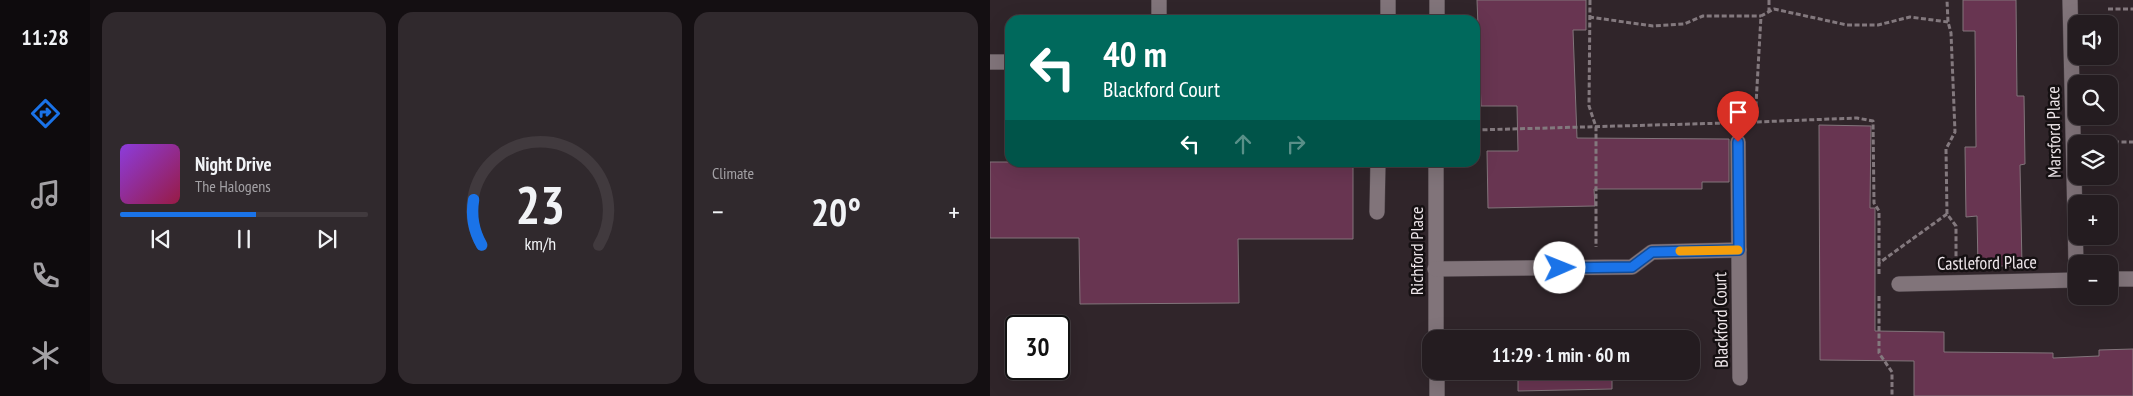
<!DOCTYPE html>
<html lang="en">
<head>
<meta charset="utf-8">
<style>
	:root { --surface:#241c20; --page:#30292d; --text:#f1f3f6; --muted:#a3a1a5; --line:#413a3e; --accent:#1a73e8 }
	body { margin:0; font-family:"PT Sans Narrow",sans-serif; background:var(--page); color:var(--text); height:100vh; display:flex; flex-direction:column; font-size:19px; white-space:nowrap }
	* { box-sizing:border-box; margin:0 }
	p { font-size:16px; color:var(--muted) }
	.icon { flex:none; width:28px; height:28px; fill:none; stroke:currentColor; stroke-width:2; stroke-linecap:round; stroke-linejoin:round }
	.map { position:relative; flex:1; overflow:hidden }
	.side { display:flex; flex-direction:column; gap:12px; padding:12px; background:#140f12; width:900px }
	.side>* { flex:none }
	.guide { position:absolute; left:15px; top:15px; width:475px; height:152px; border-radius:15px; box-shadow:0 5px 20px #0002,0 0 0 1px var(--line); background:#00695c; color:#fff; overflow:hidden }
	.buttons { position:absolute; left:1078px; top:15px; display:grid; gap:10px }
	.buttons a { display:grid; place-items:center; width:50px; height:50px; border-radius:10px; background:var(--surface); box-shadow:0 5px 20px #0002,0 0 0 1px var(--line); font-size:25px }
	.speed { position:absolute; left:15px; top:315px; display:flex; gap:10px; font-size:25px; font-weight:700; text-align:center }
	.speed>* { display:grid; place-content:center; width:65px; height:65px; border-radius:50%; background:var(--surface); box-shadow:0 5px 20px #0002,0 0 0 1px var(--line); line-height:1 }
	.speed .limit { border:2px solid #111; border-radius:8px; background:#fff; color:#111 }
	.pin { position:absolute; display:grid; place-items:center; width:42px; height:42px; color:#fff; margin:-51px -21px; border-radius:50% 50% 50% 0; rotate:-45deg; box-shadow:0 0 5px #0007 }
	.pin .icon { rotate:45deg }
	.me { position:absolute; width:55px; margin:-28px; rotate:89deg; stroke-linejoin:round; filter:drop-shadow(0 0 4px #0008) }
	.turn { display:flex; align-items:center; gap:18px; height:105px; padding:0 15px; font-size:22px }
	.turn .icon { width:65px; height:65px; stroke-width:2.5 }
	.turn b { display:block; font-size:35px; line-height:42px }
	.lanes { display:flex; align-items:center; height:48px; padding:0 15px; background:#0003; justify-content:center; gap:25px; direction:ltr }
	.lanes .off { opacity:.35 }
	.big { font-size:38px; font-weight:600; line-height:1.1 }
	.side .widget { flex:1; display:flex; flex-direction:column; justify-content:center; gap:8px; min-width:0; padding:0 18px; border-radius:15px; background:var(--page) }
	.side .dial { align-items:center; gap:0 }
	.dial svg { height:130px; overflow:visible; fill:none; stroke:var(--line); stroke-width:7; stroke-linecap:round; text-anchor:middle }
	.dial text { fill:var(--text); stroke:none }
	.song { display:flex; align-items:center; gap:15px }
	.cover { width:60px; height:60px; border-radius:8px; background:linear-gradient(135deg,hsl(270 70% 55%),hsl(340 70% 35%)) }
	.played { height:5px; border-radius:2px; background:linear-gradient(90deg,var(--accent) 55%,var(--line) 55%) }
	.keys { display:flex; justify-content:space-around; direction:ltr }
	.heat { display:flex; justify-content:space-between; align-items:center; font-size:28px; direction:ltr }
	.side .tiles { flex:1; display:grid; gap:12px; grid-template-columns:repeat(3,1fr) }
	.trip { position:absolute; left:432px; top:330px; width:278px; height:50px; border-radius:15px; background:var(--surface); box-shadow:0 5px 20px #0002,0 0 0 1px var(--line); font-weight:600; line-height:50px; text-align:center }
	main { display:flex; flex:1; min-height:0 }
	.tab-bar { display:flex; flex-direction:column; width:90px; justify-content:space-around; align-items:center; background:#0e0b0d; color:var(--muted) }
	.tab-bar .icon { width:35px; height:35px }
	.tab-bar .active { color:var(--accent) }
	.tab-bar b { font-size:22px; color:var(--text) }
	.map>svg:first-child { display:block }
	.building { fill:#683551; stroke:#82757b }
	.lines { fill:none; stroke-linecap:round; stroke-linejoin:round }
	.minor-casing { stroke:#4b4247; stroke-width:16 }
	.path { stroke:#83797e; stroke-width:3; stroke-dasharray:5 2.5; stroke-linecap:butt }
	.minor { stroke:#81747a; stroke-width:15 }
	.route-casing { stroke:#114b97; stroke-width:12 }
	.route { stroke:#1a73e8; stroke-width:9 }
	.slow { stroke:#f59e0b; stroke-width:9 }
	.labels { text-anchor:middle; stroke-width:5; stroke-linejoin:round; paint-order:stroke }
	.street-label { font-size:18px; fill:#eee6ea; stroke:#151012 }
</style>
</head>
<body>
<main>
<nav class="tab-bar">
<b>11:28</b>
<svg class="icon active" aria-label="directions" viewBox="0 0 24 24"><path d="M12 3l9 9-9 9-9-9zM9 14v-3h6M13 9l2 2-2 2"/></svg>
<svg class="icon" aria-label="music" viewBox="0 0 24 24"><path d="M9 18V5l10-2v13"/><circle cx="6" cy="18" r="3"/><circle cx="16" cy="16" r="3"/></svg>
<svg class="icon" aria-label="phone" viewBox="0 0 24 24"><path d="M5 4h4l2 5-3 2q2 4 5 5l2-3 5 2v4C11 20 4 13 5 4z"/></svg>
<svg class="icon" aria-label="climate" viewBox="0 0 24 24"><path d="M12 3v18M4 7l16 10M4 17L20 7"/></svg>
</nav>
<section class="side">
<div class="tiles">
<div class="widget">
<div class="song"><i class="cover"></i><div><b>Night Drive</b><p>The Halogens</p></div></div>
<div class="played"></div>
<div class="keys"><svg class="icon" aria-label="previous" viewBox="0 0 24 24"><path d="M18 5L8 12l10 7zM5 5v14"/></svg><svg class="icon" aria-label="pause" viewBox="0 0 24 24"><path d="M8 5v14M16 5v14"/></svg><svg class="icon" aria-label="next" viewBox="0 0 24 24"><path d="M6 5l10 7-10 7zM19 5v14"/></svg></div>
</div>
<div class="widget dial"><svg viewBox="0 0 100 80">
<path d="M14 69A42 42 0 1 1 86 69"/>
<path d="M14 69A42 42 0 0 1 9 41" stroke="#1a73e8"/>
<text x="50" y="56" font-size="32" font-weight="700">23</text>
<text x="50" y="72" font-size="11">km/h</text>
</svg></div>
<div class="widget"><p>Climate</p>
<div class="heat"><a>−</a><b class="big">20°</b><a>+</a></div>
</div>
</div>
</section>
<div class="map">
<svg width="1143" height="396" viewBox="0 0 1143 396">
	<rect width="100%" height="100%" fill="#30252a"/>
	<g class="building">
		<path d="M487,0H596V30H583L587,138L739,139V182H712V189H604L605,206L498,208L497,151H528L527,106H491Z"/>
		<path d="M973,0H1026L1027,96H1034L1035,164L1030,165L1032,266H988L987,216L976,217L975,147H986L985,31H973Z"/>
		<path d="M829,125L881,126L880,208H885V331L954,332V352L1063,353V358L1109,356V350L1143,349V396H924V361L830,360Z"/>
		<path d="M0,162H363V239H248L249,303L90,304L89,238H0Z"/>
		<path d="M528,371H622V389L528,391Z"/>
	</g>
	<g class="lines">
		<g class="minor-casing">
			<g id="minor">
				<path d="M398,0V20"/>
				<path d="M1080,0L1086,264"/>
				<path d="M169,20V0"/>
				<path d="M447,20V0"/>
				<path d="M0,62H20"/>
				<path d="M748,142L750,378"/>
				<path d="M446,162V339"/>
				<path d="M387,212L388,162"/>
				<path d="M445,269L642,267L662,252L749,250"/>
				<path d="M1119,279H1143"/>
				<path d="M909,284L1086,280"/>
				<path d="M447,371V396"/>
			</g>
		</g>
		<g class="path">
			<path d="M600,0L599,106L606,127V247"/>
			<path d="M779,0V12"/>
			<path d="M1118,9H1143"/>
			<path d="M599,17L663,26L694,24L713,16H771"/>
			<path d="M485,130L737,123"/>
			<path d="M1124,142H1143"/>
			<path d="M957,214L956,149L965,132L961,33L958,22L957,0"/>
			<path d="M889,263V211L884,203L883,121L867,118L765,122L771,16L784,9L857,25H888L920,17L958,22"/>
			<path d="M889,274V263L957,214L966,226V260"/>
			<path d="M889,296V353L902,372V396"/>
		</g>
		<use href="#minor" class="minor"/>
	</g>
	<g class="lines">
		<g class="route-casing">
			<path id="route" d="M570,268L642,267L662,252L749,250L748,142"/>
		</g>
		<use href="#route" class="route"/>
		<path class="slow" d="M690,251L748,250"/>
	</g>
	<g class="labels">
		<g class="street-label">
			<text transform="translate(1064 132) rotate(-91)" y="6">Marsford Place</text>
			<text transform="translate(427 251) rotate(-90)" y="6">Richford Place</text>
			<text transform="translate(997 263) rotate(-1)" y="6">Castleford Place</text>
			<text transform="translate(731 320) rotate(-91)" y="6">Blackford Court</text>
		</g>
	</g>
</svg>
<div class="buttons">
<a><svg class="icon" aria-label="sound" viewBox="0 0 24 24"><path d="M4 9h4l5-4v14l-5-4H4zM17 9q2 3 0 6"/></svg></a>
<a><svg class="icon" aria-label="search" viewBox="0 0 24 24"><circle cx="10" cy="10" r="6"/><path d="M15 15l6 6"/></svg></a>
<a><svg class="icon" aria-label="layers" viewBox="0 0 24 24"><path d="M12 4l9 5-9 5-9-5zM3 14l9 5 9-5"/></svg></a>
<a>+</a>
<a>−</a>
</div>
<div class="speed"><div class="limit">30</div></div>
<div class="pin" style="left:748px;top:142px;background:#d93025"><svg class="icon" aria-label="arrive" viewBox="0 0 24 24"><path d="M6 21V4h12l-3 4 3 4H6"/></svg></div>
<svg class="me" style="left:570px;top:268px" viewBox="-20 -20 40 40"><circle r="19" fill="#fff"/><path d="M0-13L10 11 0 6-10 11z" fill="#1a73e8"/></svg>
<div class="trip">11:29 · 1 min · 60 m</div>
<div class="guide">
<div class="turn"><svg class="icon" aria-label="left" viewBox="0 0 24 24"><path d="M17 20v-9H6M10 6l-5 5 5 5"/></svg><div><b>40 m</b>Blackford Court</div></div>
<div class="lanes"><svg class="icon" aria-label="left" viewBox="0 0 24 24"><path d="M17 20v-9H6M10 6l-5 5 5 5"/></svg><svg class="icon off" aria-label="ahead" viewBox="0 0 24 24"><path d="M12 20V5M6 11l6-6 6 6"/></svg><svg class="icon off" aria-label="right" viewBox="0 0 24 24"><path d="M7 20v-9h11M14 6l5 5-5 5"/></svg></div>
</div>
</div>
</main>
</body>
</html>
